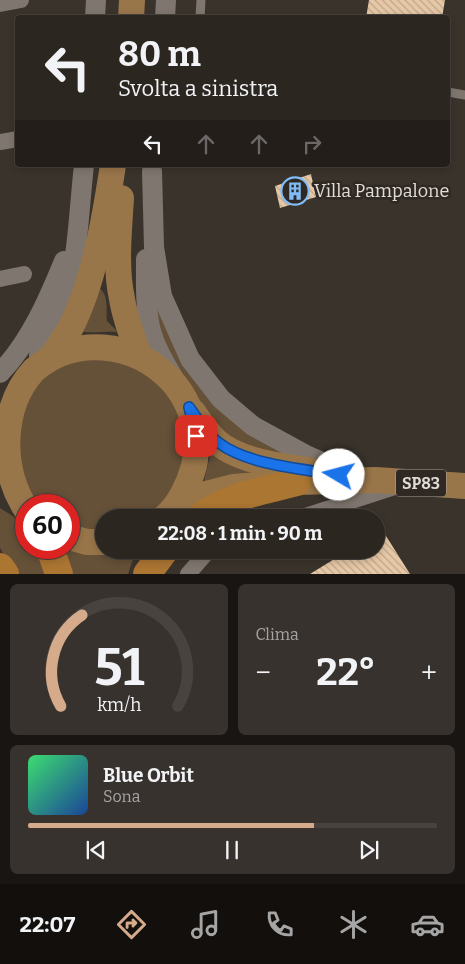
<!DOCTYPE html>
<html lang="it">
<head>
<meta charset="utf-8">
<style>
	:root { --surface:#2c2621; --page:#38322e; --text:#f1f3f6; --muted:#a6a5a5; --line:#48433f; --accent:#d6ab8b }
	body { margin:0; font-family:Bitter,serif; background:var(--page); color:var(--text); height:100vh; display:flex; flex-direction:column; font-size:19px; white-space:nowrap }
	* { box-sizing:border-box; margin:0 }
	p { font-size:16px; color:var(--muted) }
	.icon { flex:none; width:28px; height:28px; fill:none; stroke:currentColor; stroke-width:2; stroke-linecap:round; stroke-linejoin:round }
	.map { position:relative; height:574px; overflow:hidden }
	.side { display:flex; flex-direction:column; gap:10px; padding:10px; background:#181512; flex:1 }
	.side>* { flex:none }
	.banner { position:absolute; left:15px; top:15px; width:435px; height:152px; border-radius:5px; box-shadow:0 2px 8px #0003,0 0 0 1px var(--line); background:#2c2621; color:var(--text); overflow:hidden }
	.speed { position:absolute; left:15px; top:494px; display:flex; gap:10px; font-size:25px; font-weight:700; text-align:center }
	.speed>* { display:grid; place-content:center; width:65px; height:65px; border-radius:50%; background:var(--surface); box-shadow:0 2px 8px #0003,0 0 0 1px var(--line); line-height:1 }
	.speed .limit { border:8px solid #d22; background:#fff; color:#111 }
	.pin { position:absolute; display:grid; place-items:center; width:42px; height:42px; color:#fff; margin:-21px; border-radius:10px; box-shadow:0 2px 8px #0006 }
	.me { position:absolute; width:55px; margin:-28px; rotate:278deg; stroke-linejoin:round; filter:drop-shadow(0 0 4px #0008) }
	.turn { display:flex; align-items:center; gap:18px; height:105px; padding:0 20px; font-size:22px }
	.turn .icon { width:65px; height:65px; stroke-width:2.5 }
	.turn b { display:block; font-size:35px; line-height:42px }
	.lanes { display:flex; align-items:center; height:48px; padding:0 20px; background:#0003; justify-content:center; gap:25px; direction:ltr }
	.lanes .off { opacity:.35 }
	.big { font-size:38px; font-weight:700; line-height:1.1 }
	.side .card { flex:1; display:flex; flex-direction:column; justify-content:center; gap:8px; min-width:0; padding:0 18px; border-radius:8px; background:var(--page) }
	.side .dial { align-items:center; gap:0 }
	.dial svg { height:130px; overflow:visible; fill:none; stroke:var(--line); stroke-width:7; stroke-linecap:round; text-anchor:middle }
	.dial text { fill:var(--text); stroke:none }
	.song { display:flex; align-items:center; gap:15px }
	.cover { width:60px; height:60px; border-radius:8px; background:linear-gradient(135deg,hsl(140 70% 55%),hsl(220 70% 35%)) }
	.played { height:5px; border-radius:2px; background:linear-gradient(90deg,var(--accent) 70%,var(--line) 70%) }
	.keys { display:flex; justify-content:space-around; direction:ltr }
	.heat { display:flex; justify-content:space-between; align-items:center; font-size:28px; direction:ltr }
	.side .tiles { flex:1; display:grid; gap:10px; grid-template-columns:1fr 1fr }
	.card:last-child { grid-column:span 2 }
	.trip { position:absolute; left:95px; top:509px; width:290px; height:50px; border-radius:25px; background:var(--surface); box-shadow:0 2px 8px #0003,0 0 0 1px var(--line); font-weight:700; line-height:50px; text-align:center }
	.dock { display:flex; height:80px; justify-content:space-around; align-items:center; background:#120f0d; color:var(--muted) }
	.dock .icon { width:35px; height:35px }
	.dock .current { color:var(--accent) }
	.dock b { font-size:22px; color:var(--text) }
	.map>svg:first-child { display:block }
	.grass { fill:#655038 }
	.building { fill:url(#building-back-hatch) }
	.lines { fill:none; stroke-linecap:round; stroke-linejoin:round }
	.service { stroke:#7f776f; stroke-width:9 }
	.minor { stroke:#7f776f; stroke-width:16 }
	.tertiary { stroke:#7f776f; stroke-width:20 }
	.primary { stroke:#99764a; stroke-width:26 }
	.motorway { stroke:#ab7532; stroke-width:28 }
	.route-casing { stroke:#114b97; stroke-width:12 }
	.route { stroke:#1a73e8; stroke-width:9 }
	.labels { text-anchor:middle; stroke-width:5; stroke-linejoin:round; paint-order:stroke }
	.shield { fill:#302923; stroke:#aba6a1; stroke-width:1 }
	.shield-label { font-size:16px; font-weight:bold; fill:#e0dcd7 }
	.poi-label { font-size:18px; fill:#e0dcd7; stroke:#302923; text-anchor:start }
</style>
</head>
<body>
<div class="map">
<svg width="465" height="574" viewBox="0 0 465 574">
	<defs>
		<pattern id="building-back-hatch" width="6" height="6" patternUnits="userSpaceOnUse" patternTransform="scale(1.25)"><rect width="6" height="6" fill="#e7c8a6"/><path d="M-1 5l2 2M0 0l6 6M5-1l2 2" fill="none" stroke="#bea68c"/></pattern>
	</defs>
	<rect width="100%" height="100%" fill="#3a332c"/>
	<g class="grass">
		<path d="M100,289C109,295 106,312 107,321L118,332C108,331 87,334 80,331L95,290Z"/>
		<path d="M155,310H158L166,328L293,460L235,446L191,390L159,335Z"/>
		<path d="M85,355L137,363L179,400L187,466L153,517L104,518V534L69,531V505H32L8,437L37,377Z"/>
		<path d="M215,454L275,470L203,485L210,456Z"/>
		<path d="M0,508L14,517L26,528V548H43L52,574H15L0,548Z"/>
		<path d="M64,548L94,555L136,550L128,574H69Z"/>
	</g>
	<g class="building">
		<path d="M369,0H445L442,18H366Z"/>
		<path d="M311,174L316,197L280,208L275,186Z"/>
		<path d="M376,520L410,574H310L349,550H376Z"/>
	</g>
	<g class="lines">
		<g class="service">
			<path d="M200,18L201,0"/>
			<path d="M448,92L465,95"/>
		</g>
		<g class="minor">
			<path d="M0,4L21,0"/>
			<path d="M0,142L18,139"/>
			<path d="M0,279L24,274"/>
			<path d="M299,518L395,487"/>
			<path d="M188,574L209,550"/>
		</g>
		<g class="tertiary">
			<path d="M95,18L96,0"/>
			<path d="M165,18L166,0"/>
			<path d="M152,171L154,247L162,296L190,359L221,399L253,426L308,456L356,477"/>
			<path d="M146,259C146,281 145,305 150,327C154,345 164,361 173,377"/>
			<path d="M39,355C49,338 60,319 66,300C78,257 79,209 84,165"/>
			<path d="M0,373C30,342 48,300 64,261"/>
		</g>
		<g class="primary">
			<path d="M131,18L132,0"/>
			<path d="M121,198C119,232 115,266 122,299C125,318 132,336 139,355"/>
			<path d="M51,358C57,349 64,339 70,329C94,283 105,217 113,165"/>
			<path d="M193,412C200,422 208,434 217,442C240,462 285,467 314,471"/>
			<path d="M26,509C0,469 0,407 34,370C74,335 134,342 170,379C184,393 197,420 196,440C196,448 196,458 194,466C189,484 179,506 164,518"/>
			<path d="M172,512L202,495L233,487L297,482L376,480L465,486"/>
			<path d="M69,537L87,542H104"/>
		</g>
		<g class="motorway">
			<path d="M199,518C226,496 264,491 297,482"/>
			<path d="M50,548L59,574"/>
			<path d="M0,567L5,574"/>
			<path d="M147,574L165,550"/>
		</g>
	</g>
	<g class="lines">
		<g class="route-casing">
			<path id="route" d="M196,436L189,407C198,419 207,435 219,443C248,465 303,469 339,475"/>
		</g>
		<use href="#route" class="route"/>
	</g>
	<defs>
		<g id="building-ring" transform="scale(1.4375)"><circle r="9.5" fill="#302923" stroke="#7fbdfa" stroke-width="1.5"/><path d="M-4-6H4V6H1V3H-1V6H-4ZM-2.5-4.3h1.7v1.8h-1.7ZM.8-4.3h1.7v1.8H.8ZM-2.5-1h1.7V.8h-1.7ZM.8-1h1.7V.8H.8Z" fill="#7fbdfa"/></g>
	</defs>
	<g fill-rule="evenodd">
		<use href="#building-ring" x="295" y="191"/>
	</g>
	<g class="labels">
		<rect class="shield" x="396" y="469.5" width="50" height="27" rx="4"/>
		<g class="shield-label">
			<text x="421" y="489">SP83</text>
		</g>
		<g class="poi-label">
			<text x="314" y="197">Villa Pampalone</text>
		</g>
	</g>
</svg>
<div class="speed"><div class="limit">60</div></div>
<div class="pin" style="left:196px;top:436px;background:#d93025"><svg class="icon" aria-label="arrive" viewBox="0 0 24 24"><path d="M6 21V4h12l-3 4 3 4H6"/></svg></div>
<svg class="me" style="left:339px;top:475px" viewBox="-20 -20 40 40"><circle r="19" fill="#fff"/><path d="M0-13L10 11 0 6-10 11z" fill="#1a73e8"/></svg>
<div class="trip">22:08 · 1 min · 90 m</div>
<div class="banner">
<div class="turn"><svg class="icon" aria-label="left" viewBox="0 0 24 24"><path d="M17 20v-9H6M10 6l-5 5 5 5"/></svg><div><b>80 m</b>Svolta a sinistra</div></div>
<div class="lanes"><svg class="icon" aria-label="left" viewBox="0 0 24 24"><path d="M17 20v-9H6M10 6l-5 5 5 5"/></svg><svg class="icon off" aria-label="ahead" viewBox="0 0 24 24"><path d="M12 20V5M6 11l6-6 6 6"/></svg><svg class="icon off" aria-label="ahead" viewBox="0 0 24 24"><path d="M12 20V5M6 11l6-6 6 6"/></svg><svg class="icon off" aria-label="right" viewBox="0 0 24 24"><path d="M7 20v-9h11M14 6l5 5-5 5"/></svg></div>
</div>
</div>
<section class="side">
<div class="tiles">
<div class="card dial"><svg viewBox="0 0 100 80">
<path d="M14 69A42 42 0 1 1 86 69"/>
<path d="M14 69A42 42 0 0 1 27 13" stroke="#d6ab8b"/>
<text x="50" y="56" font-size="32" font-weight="700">51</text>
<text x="50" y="72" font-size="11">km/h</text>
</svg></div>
<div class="card"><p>Clima</p>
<div class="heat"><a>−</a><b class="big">22°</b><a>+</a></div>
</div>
<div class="card">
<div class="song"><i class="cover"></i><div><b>Blue Orbit</b><p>Sona</p></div></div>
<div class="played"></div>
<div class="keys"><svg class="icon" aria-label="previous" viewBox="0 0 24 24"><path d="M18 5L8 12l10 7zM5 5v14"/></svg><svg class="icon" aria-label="pause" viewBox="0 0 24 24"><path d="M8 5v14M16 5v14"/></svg><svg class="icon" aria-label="next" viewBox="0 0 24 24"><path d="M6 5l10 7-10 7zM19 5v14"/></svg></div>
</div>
</div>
</section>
<nav class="dock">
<b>22:07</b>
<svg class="icon current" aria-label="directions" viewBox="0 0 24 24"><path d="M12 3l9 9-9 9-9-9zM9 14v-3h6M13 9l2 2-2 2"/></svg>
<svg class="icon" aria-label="music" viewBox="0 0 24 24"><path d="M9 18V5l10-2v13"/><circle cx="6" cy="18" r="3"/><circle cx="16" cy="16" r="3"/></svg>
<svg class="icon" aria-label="phone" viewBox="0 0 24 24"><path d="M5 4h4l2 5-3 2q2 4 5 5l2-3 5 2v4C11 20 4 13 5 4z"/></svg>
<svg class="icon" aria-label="climate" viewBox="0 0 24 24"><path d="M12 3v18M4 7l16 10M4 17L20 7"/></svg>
<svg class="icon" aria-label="car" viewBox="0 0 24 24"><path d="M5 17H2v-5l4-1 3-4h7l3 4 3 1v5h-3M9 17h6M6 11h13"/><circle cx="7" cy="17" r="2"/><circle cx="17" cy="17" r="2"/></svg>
</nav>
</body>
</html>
